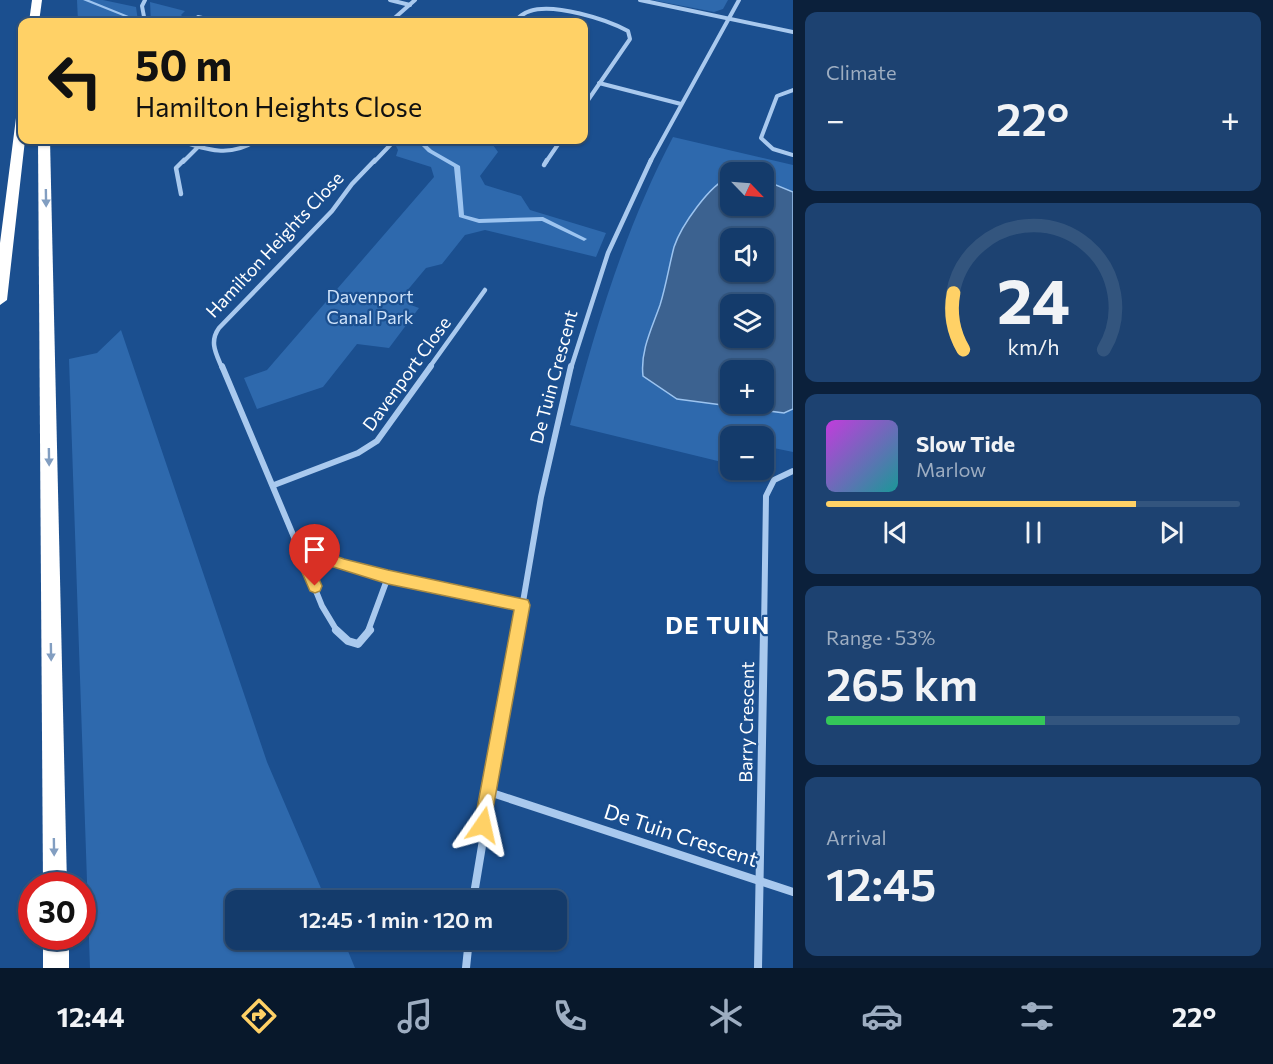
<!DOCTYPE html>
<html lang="en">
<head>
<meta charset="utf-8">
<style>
	:root { --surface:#143b6b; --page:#1d4271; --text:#f1f3f6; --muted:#9dadc1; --line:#33557e; --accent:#ffd166 }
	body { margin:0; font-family:Commissioner,sans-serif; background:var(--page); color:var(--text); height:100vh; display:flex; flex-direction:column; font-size:22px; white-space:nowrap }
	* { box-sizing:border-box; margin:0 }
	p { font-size:20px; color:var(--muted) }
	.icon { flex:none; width:33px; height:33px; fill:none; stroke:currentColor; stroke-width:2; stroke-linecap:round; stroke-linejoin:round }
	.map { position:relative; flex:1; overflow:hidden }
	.drawer { display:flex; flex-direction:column; gap:12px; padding:12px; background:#0b203b; width:480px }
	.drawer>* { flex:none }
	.guide { position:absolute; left:18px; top:18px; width:570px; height:126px; border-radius:12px; box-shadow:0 2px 4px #0004,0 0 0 2px var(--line); background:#ffd166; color:#111; overflow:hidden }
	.needle { width:39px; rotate:115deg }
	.tools { position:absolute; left:720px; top:162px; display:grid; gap:12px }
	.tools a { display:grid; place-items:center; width:54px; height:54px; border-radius:12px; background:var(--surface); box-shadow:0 2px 4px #0004,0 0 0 2px var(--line); font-size:30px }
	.speed { position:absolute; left:18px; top:872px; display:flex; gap:12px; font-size:30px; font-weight:700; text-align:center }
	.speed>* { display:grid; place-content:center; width:78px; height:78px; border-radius:50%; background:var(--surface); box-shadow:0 2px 4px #0004,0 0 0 2px var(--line); line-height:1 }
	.speed .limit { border:9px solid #d22; background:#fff; color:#111 }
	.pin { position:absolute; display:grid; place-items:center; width:51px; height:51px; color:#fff; margin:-62px -26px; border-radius:50% 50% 50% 0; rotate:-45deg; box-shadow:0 0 6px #0007 }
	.pin .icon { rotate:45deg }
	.me { position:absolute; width:66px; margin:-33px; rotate:11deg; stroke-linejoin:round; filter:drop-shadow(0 0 4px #0008) }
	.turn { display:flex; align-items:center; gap:21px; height:126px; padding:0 18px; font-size:27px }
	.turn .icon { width:78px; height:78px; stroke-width:2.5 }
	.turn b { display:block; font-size:42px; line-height:51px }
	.big { font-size:45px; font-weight:600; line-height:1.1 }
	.drawer .card { flex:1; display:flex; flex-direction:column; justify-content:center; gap:9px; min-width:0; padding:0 21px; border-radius:12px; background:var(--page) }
	.drawer .dial { align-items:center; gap:0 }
	.dial svg { height:156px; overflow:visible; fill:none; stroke:var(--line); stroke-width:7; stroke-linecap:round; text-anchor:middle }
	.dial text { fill:var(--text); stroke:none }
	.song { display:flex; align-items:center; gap:18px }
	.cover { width:72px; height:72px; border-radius:9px; background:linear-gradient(135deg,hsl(290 70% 55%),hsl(180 70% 35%)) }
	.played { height:6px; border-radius:3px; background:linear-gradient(90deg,var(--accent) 75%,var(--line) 75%) }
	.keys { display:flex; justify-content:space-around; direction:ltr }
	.heat { display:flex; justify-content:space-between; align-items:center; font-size:33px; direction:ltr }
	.charge { height:9px; border-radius:4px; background:linear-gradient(90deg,#34c759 53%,var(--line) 0) }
	.trip { position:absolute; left:225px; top:890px; width:342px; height:60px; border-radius:12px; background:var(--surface); box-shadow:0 2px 4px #0004,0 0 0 2px var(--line); font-weight:600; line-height:60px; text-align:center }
	.tab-bar { display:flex; height:96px; justify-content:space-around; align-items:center; background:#08182b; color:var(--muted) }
	.tab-bar .icon { width:42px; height:42px }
	.tab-bar .active { color:var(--accent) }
	.tab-bar b { font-size:27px; color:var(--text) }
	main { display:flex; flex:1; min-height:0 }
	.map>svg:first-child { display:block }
	.green { fill:#2e69ad; fill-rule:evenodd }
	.water { fill:#3c6290; stroke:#9cc4f0; stroke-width:1.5; fill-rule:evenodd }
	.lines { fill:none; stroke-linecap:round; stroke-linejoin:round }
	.stream { fill:#9cc4f0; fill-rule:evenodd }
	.path { stroke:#a9c9ee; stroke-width:2; stroke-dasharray:1.5 3; stroke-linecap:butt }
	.minor-far3 { stroke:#a9c9ee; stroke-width:4 }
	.minor-far2 { stroke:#a9c9ee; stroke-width:4.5 }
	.minor-far1 { stroke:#a9c9ee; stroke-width:6 }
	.minor { stroke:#a9c9ee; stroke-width:8 }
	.motorway { fill:#fff; fill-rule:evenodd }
	.oneway { fill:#829ec1 }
	.route { fill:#ffd166; stroke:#a68842; stroke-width:1.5 }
	.labels { text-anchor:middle; stroke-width:4.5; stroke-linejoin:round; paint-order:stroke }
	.street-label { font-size:18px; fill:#fff; stroke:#1b4f8f }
	.park-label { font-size:18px; fill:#cfe3fa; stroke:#1b4f8f }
	.near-street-label { font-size:21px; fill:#fff; stroke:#1b4f8f }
	.district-label { font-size:24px; font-weight:bold; letter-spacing:1.5px; fill:#fff; stroke:#1b4f8f }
</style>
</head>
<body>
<main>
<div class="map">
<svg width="793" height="968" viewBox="0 0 793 968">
	<rect width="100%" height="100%" fill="#1b4f8f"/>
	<g class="green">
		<path d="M77,0H103L136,7L138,21L78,22Z"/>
		<path d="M652,0H728L723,9L714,12Z"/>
		<path d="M150,2L185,11L181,15L187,21L151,22Z"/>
		<path d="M673,137L793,165V452L764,446V436H730V464L570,425C596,325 625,229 673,137ZM730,172H764V206H730ZM730,238H764V272H730ZM730,304H764V338H730ZM730,370H764V404H730Z"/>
		<path d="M402,140H497L493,145L498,152L480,176L485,185L521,196L530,210L606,233L596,257L485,230L465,235L442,264L426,268L406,292L411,305L419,308L389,348L357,344L323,387L257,409L244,378L267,370L434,177L431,167L396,156L398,150L396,146Z"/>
		<path d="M121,330L267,762L326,900H236V939H343L355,968H90L69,359L97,353Z"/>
	</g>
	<path class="water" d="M730,177V206H764V180L793,192V409L784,413L677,399L643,376C640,351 652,328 660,305C666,286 669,266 674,247C681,226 710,184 730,177ZM730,238H764V272H730ZM730,304H764V338H730ZM730,370H764V404H730Z"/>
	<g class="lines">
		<g class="stream">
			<path d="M83,0H89L131,17L128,18Z"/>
			<path d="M416,140H421L432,150L460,166L464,215L479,219L543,217L587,239L584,241L582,240L542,221L479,223L459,217L454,167L428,152Z"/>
		</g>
		<path class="path" d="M157,20L185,18"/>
		<g class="minor-far3">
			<path d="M145,0L142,6L145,22"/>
			<path d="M390,0L410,5"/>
			<path d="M640,0L793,32"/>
			<path d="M198,17L219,22"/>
			<path d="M390,22L415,0"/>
			<path d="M514,22C519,17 523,13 530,11C554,3 606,19 628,31L630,39L584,106"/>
			<path d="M599,83L681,104"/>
			<path d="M793,90L777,96L761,138L773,149L793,155"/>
			<path d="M178,140C206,150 231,158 257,140"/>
			<path d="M183,162L198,147"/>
			<path d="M374,162L395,140"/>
			<path d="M546,162L561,140"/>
			<path d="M650,162L739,0"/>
		</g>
		<g class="minor-far2">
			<path d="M544,165L547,160"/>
			<path d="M181,194L176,168L184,160"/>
			<path d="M222,368C216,353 209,342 219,328L332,211L352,184L375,160"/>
			<path d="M429,368L485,290"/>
			<path d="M571,368L608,253L651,160"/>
		</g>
		<g class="minor-far1">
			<path d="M222,366L299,549L382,574L522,605"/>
			<path d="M274,485L358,453L377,441L431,366"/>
			<path d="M299,549L322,606L337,631"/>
			<path d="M368,631L388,577"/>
			<path d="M518,631L541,497L571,366"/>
			<path d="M764,631L766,496L774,480L793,471"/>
		</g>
		<g class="minor">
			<path d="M336,630L348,641L358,644L370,630"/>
			<path d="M489,792L793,892"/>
			<path d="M473,900L518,630"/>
			<path d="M466,968L469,939"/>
			<path d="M758,968L764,630"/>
		</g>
		<g class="motorway">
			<path d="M32,0H42L39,22H29Z"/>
			<path d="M22,114V140H25L7,300L0,305V243L16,118Z"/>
			<path d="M38,140H50L67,885H43Z"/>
			<rect x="43" y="936" width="26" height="32"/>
		</g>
	</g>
	<defs><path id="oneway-solid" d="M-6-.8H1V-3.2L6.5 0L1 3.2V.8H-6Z" transform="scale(1.5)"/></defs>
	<g class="oneway">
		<use href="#oneway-solid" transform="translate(46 198) rotate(89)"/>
		<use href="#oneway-solid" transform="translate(49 457) rotate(89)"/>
		<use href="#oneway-solid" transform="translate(51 652) rotate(89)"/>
		<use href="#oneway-solid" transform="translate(54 847) rotate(89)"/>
	</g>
	<path class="route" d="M299,543L344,559L388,570L528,600L530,605L489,831L483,834L476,831L474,825L514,610L388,584L311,560L322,586L320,591L315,593L310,591L292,549Z"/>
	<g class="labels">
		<g class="street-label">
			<text transform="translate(275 245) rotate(-47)" y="6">Hamilton Heights Close</text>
			<text transform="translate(407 374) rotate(-54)" y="6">Davenport Close</text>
			<text transform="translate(554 377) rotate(-75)" y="6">De Tuin Crescent</text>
			<text transform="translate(747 722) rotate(-89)" y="6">Barry Crescent</text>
		</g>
		<g class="park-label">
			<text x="370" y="303">Davenport<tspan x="370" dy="21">Canal Park</tspan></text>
		</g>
		<g class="near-street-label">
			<text transform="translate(681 836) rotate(18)" y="7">De Tuin Crescent</text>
		</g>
		<g class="district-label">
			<text x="718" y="634">DE TUIN</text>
		</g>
	</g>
</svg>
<div class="tools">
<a><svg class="needle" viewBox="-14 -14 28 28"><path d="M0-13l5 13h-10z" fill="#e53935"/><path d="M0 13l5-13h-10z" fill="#9dadc1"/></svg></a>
<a><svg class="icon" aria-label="sound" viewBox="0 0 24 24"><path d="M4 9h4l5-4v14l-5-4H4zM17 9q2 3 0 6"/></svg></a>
<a><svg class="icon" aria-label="layers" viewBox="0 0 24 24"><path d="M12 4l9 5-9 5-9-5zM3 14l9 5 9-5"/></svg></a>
<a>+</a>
<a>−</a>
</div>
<div class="speed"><div class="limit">30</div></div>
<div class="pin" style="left:315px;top:586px;background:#d93025"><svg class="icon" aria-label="arrive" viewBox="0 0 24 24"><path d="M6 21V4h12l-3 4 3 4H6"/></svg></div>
<svg class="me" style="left:483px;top:825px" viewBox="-20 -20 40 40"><path d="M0-17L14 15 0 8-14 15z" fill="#ffd166" stroke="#fff" stroke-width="4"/></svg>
<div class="trip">12:45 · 1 min · 120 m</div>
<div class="guide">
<div class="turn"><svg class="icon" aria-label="left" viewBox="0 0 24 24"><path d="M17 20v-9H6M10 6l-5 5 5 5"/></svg><div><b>50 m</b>Hamilton Heights Close</div></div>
</div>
</div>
<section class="drawer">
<div class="card"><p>Climate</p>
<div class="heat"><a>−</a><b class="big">22°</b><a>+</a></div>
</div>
<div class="card dial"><svg viewBox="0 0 100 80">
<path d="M14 69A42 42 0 1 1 86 69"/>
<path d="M14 69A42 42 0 0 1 9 40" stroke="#ffd166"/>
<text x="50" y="56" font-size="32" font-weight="700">24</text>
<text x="50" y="72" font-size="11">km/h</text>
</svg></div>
<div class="card">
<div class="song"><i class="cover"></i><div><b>Slow Tide</b><p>Marlow</p></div></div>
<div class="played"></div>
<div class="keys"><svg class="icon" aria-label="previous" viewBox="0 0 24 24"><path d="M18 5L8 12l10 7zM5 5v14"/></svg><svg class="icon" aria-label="pause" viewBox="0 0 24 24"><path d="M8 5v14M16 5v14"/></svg><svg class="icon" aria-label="next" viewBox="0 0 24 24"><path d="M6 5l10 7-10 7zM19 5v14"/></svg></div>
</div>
<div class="card"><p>Range · 53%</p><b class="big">265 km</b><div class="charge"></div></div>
<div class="card"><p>Arrival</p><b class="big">12:45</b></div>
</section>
</main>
<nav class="tab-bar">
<b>12:44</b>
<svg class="icon active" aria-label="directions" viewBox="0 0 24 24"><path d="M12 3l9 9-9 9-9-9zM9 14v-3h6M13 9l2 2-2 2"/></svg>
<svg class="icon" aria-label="music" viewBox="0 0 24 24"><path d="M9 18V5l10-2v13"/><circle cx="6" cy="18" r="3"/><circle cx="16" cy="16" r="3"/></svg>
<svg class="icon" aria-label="phone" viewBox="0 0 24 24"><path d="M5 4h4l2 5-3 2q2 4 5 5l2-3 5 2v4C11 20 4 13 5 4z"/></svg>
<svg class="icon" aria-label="climate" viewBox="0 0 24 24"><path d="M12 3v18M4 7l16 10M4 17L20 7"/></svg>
<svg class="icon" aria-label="car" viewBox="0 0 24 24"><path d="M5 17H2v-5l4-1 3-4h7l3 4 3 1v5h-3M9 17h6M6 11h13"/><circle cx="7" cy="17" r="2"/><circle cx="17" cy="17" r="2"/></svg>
<svg class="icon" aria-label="filters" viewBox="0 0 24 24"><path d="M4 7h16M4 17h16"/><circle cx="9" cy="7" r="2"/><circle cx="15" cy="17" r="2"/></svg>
<b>22°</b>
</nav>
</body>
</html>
